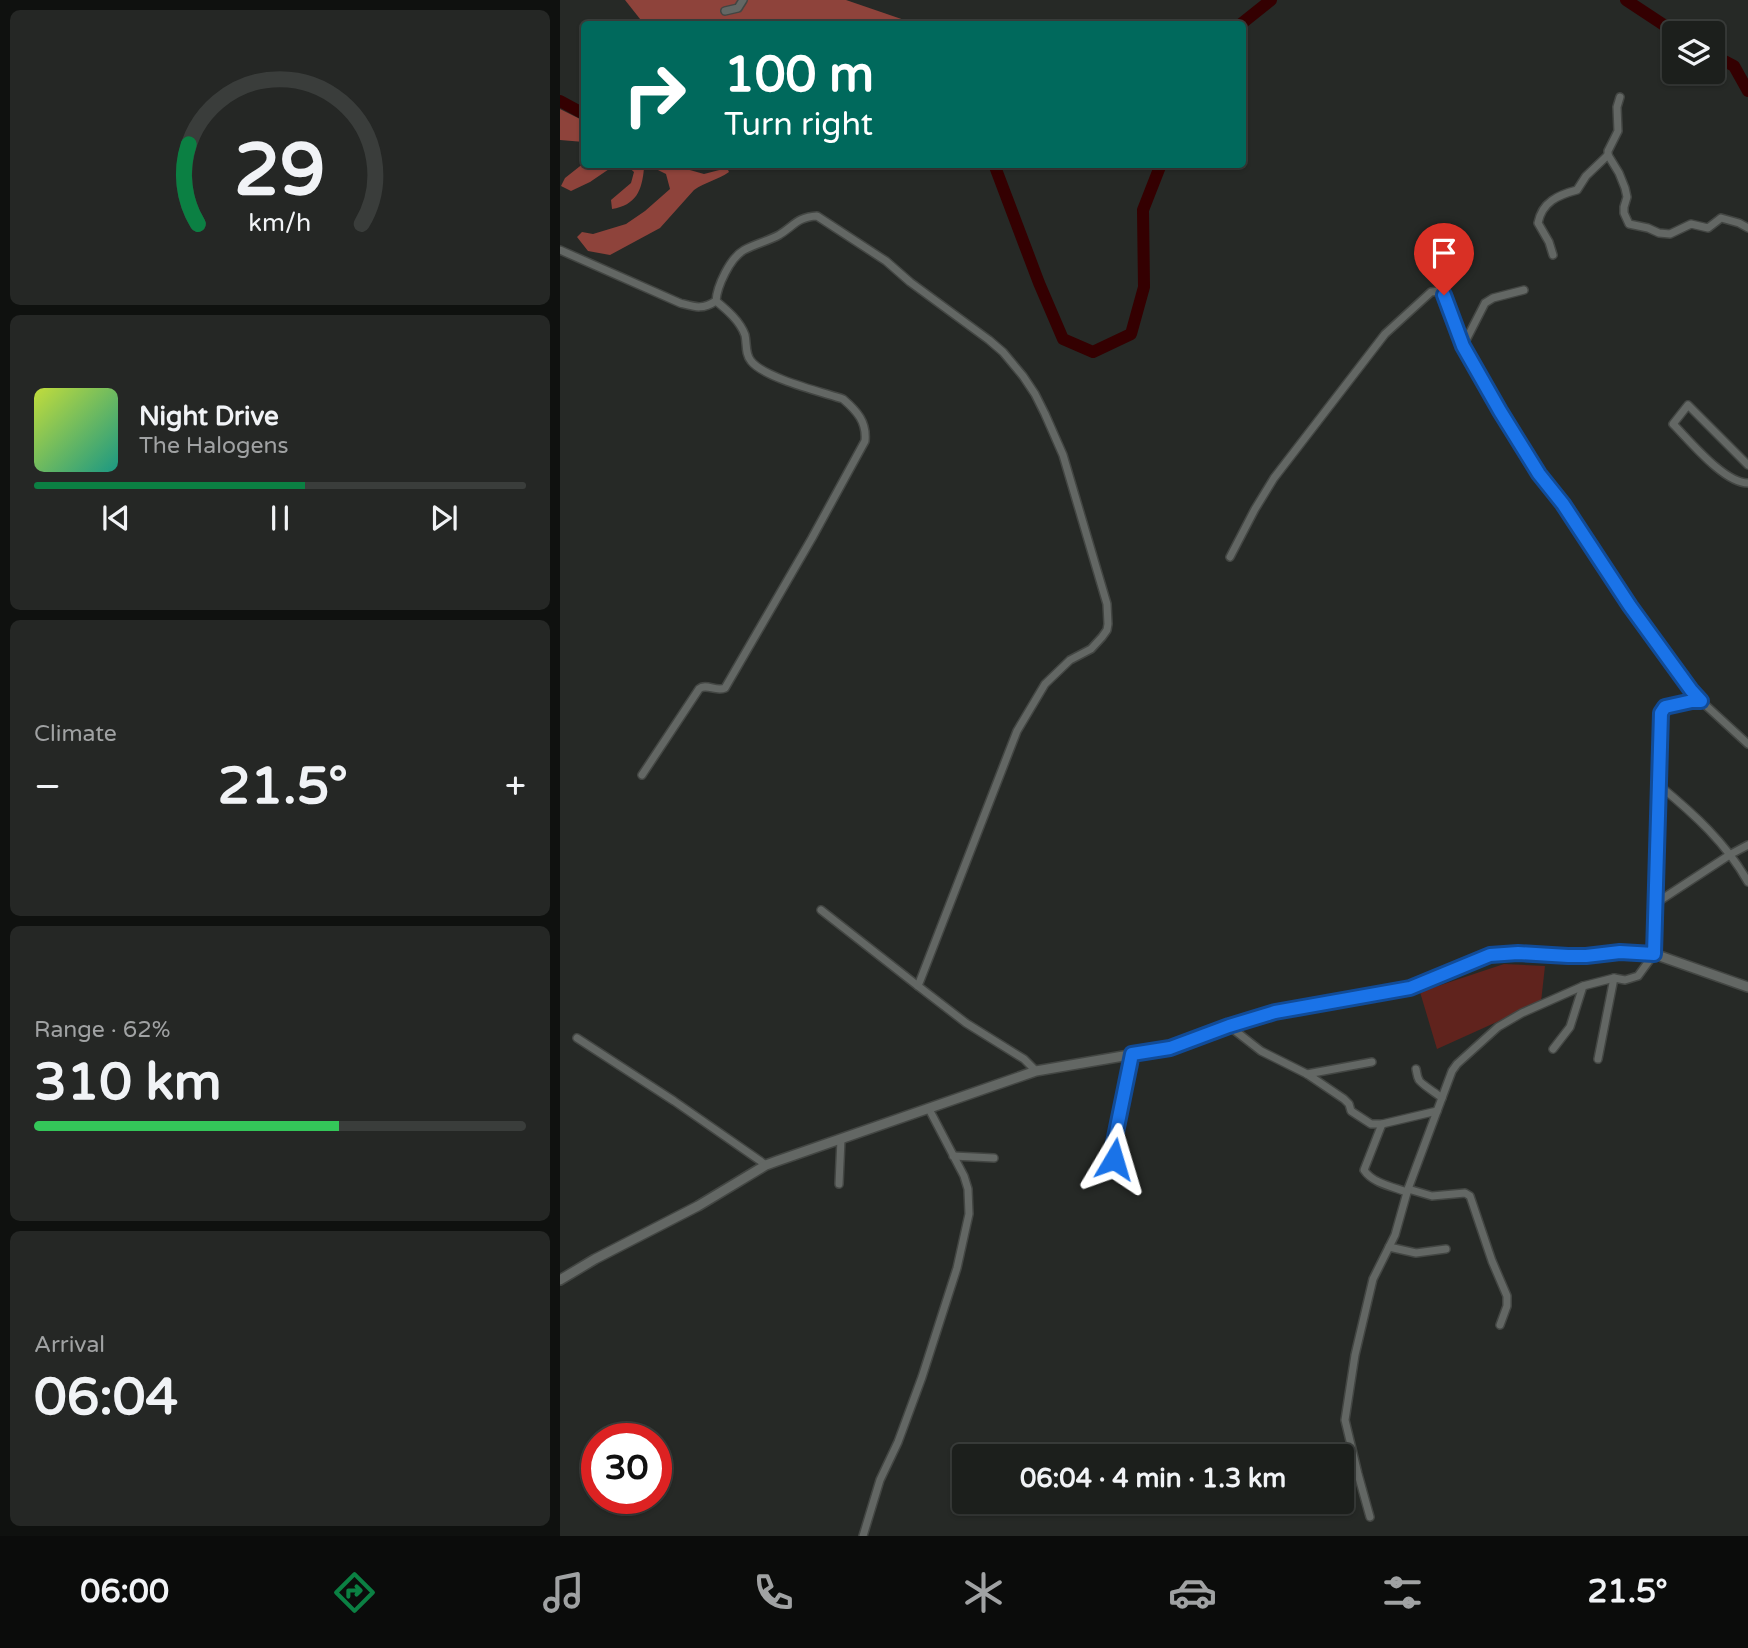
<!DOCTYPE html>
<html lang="en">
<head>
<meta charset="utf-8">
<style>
	:root { --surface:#1c1f1c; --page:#252725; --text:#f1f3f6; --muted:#a0a2a3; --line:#3a3d3b; --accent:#0b8043 }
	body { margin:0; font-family:"Varela Round",sans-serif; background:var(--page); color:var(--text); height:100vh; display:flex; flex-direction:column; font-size:26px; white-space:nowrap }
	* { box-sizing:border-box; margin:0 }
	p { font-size:23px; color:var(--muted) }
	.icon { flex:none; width:38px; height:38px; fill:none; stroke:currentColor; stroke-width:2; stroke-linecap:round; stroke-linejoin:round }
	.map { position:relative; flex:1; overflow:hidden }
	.sheet { display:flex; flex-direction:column; gap:10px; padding:10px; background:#0f110f; width:560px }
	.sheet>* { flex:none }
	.guide { position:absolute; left:21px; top:21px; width:665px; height:147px; border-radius:7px; box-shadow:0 2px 5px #0004,0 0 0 2px var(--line); background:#00695c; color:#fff; overflow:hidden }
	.fabs { position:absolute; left:1102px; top:21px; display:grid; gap:14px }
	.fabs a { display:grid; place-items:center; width:63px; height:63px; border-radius:7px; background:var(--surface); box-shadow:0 2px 5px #0004,0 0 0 2px var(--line); font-size:35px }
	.speed { position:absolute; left:21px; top:1423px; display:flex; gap:14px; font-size:35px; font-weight:700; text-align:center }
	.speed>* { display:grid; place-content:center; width:91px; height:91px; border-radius:50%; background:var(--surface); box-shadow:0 2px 5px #0004,0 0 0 2px var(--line); line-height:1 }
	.speed .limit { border:10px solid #d22; background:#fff; color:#111 }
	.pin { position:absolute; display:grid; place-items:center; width:60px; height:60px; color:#fff; margin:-72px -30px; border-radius:50% 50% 50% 0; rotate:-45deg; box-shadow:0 0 7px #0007 }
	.pin .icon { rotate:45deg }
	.me { position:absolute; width:77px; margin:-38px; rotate:7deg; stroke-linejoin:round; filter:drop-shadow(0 0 5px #0008) }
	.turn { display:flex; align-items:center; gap:24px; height:147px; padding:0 28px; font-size:32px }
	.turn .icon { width:91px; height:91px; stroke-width:2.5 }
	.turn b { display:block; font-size:49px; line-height:60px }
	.big { font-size:52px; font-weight:700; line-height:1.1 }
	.sheet .tile { flex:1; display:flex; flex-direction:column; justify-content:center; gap:10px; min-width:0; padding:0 24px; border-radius:10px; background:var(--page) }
	.sheet .dial { align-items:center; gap:0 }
	.dial svg { height:182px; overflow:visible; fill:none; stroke:var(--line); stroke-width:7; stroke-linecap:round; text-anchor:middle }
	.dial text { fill:var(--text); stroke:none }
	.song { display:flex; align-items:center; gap:21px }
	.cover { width:84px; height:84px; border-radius:10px; background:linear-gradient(135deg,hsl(70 70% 55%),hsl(170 70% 35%)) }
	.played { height:7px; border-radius:4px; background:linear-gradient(90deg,var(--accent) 55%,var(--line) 55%) }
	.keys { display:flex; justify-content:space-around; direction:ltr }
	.heat { display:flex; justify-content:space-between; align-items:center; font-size:38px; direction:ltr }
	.charge { height:10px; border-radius:5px; background:linear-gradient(90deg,#34c759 62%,var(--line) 0) }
	.trip { position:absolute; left:392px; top:1444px; width:402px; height:70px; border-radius:7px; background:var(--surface); box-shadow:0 2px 5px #0004,0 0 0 2px var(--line); font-weight:700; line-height:70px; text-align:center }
	.tab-bar { display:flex; height:112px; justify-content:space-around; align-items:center; background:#0b0c0b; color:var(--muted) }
	.tab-bar .icon { width:49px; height:49px }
	.tab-bar .current { color:var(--accent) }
	.tab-bar b { font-size:32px; color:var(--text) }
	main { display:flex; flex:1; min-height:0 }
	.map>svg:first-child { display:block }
	.green { fill:#60231d }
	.forest { fill:#8e433b }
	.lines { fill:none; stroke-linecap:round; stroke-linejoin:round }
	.river { stroke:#340001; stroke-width:12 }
	.minor-casing { stroke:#434643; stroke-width:10 }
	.tertiary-casing { stroke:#434643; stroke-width:12 }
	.minor { stroke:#636764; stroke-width:7 }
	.tertiary { stroke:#636764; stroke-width:9 }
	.route-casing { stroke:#114b97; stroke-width:18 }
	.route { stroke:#1a73e8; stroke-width:12 }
</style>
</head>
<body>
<main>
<section class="sheet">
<div class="tile dial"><svg viewBox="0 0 100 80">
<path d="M14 69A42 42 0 1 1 86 69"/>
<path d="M14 69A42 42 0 0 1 10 34" stroke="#0b8043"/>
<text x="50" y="56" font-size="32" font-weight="700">29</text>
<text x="50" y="72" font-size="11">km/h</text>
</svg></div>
<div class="tile">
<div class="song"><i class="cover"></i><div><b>Night Drive</b><p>The Halogens</p></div></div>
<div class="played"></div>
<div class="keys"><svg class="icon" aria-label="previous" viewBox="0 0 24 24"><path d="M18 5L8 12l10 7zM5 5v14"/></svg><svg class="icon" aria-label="pause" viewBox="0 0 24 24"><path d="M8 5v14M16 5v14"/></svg><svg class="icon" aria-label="next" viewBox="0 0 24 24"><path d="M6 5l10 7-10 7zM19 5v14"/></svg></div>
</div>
<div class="tile"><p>Climate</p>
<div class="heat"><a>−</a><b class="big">21.5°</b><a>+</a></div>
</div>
<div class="tile"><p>Range · 62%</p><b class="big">310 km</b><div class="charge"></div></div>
<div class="tile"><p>Arrival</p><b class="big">06:04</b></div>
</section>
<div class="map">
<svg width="1188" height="1536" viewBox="0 0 1188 1536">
	<rect width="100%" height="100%" fill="#262926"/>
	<path class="green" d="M944,964L985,966L981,1002L877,1049L860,992Z"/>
	<g class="forest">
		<path d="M65,0H286L356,24H84Z"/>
		<path d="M0,109L24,121V142L0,140Z"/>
		<path d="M24,163V164L55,165L30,182L11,191L1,186L5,178Z"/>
		<path d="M66,165H112L144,174L167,168L169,172C158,180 145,182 134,190L100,228L50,255L28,251L17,237L22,232L33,234L66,224L85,211L110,189L106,174L90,166L84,168C82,191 76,205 52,209L51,200L71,183L74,172Z"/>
	</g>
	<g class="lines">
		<g class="river">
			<path d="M1066,0L1116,33"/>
			<path d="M681,24L711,0"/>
			<path d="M1153,55L1174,66L1188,91"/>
			<path d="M0,101L24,114"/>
			<path d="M434,164L479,283L503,339L533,352L571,334L584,287L583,210L601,164"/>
		</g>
		<g class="minor-casing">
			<g id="minor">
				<path d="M165,11L178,8L183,0"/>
				<path d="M1060,97L1057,107L1058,131L1048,151V155L1059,173L1065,188L1067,197L1064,207V213L1069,224L1088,228L1099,233L1110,234L1131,224L1148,228L1161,218L1179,223L1188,228"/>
				<path d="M0,250L120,303C135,307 142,310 156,301C157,286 170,258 184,250C195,244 208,241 219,235C234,226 237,217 257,216L326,261L350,282L429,340L443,352L463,376L475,394L485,414L503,455L547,604L548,624L547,630L542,637L531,649L510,660L485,684L457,731L358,986L406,1023L464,1059L476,1071"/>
				<path d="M993,255L989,242L978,223C982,202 998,195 1017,190L1026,176L1048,155"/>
				<path d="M903,346L925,303L933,298L964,290"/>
				<path d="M1188,465L1128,405L1113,424C1130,441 1164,483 1188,483"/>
				<path d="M670,557L695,509L714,478L825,334L871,292L879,291L887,300L903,346L940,411L979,474L1003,504L1070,606L1131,690L1141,701L1188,744"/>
				<path d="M82,775L139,689C146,683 156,692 165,688L252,538L305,441C307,422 297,411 283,399C262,392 204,378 191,361C185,354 187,344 185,335C180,321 167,310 156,301"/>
				<path d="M1100,786C1134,814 1166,843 1188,882"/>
				<path d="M1096,903L1101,713L1105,707L1132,701H1141"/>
				<path d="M261,910L358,986"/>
				<path d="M669,1026L701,1051L747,1074L784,1099L789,1104L791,1111L811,1124H822L877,1111"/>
				<path d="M17,1038L114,1101L206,1165"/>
				<path d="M993,1049L1010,1027L1023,986"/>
				<path d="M1038,1059L1054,978"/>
				<path d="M856,1069C857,1073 857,1077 859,1080C860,1083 877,1094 882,1098"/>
				<path d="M747,1074L812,1062"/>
				<path d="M822,1124L804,1170C812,1183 833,1187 847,1192"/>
				<path d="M393,1156L434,1158"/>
				<path d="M561,1174L554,1159L553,1147L572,1054"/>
				<path d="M279,1184L281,1139"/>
				<path d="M848,1189L872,1196L905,1193L910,1196L932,1261L947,1296V1306L940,1325"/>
				<path d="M829,1247L856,1253L886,1249"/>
				<path d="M810,1517L798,1474L785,1420L795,1355L813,1279L835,1235L848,1189L892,1071L897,1064L938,1027L962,1013L1023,986L1054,978L1065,980L1078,976L1094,954L1096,903L1171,854L1188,845"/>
				<path d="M303,1536L320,1480L338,1442L362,1377L397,1268L409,1214L408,1189L404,1176L369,1109"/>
			</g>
		</g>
		<g class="tertiary-casing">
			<path id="tertiary" d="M0,1280L35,1259L138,1206L206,1165L217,1161L476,1071L610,1048L669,1026L715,1012L850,988L930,955L958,953L1008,956H1026L1060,952L1094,954L1188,987"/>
		</g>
		<use href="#minor" class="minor"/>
		<use href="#tertiary" class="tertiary"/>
	</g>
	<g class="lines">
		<g class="route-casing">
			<path id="route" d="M554,1159L553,1147L572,1054L610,1048L669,1026L715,1012L850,988L930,955L958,953L1008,956H1026L1060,952L1094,954L1101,713L1105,707L1132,701H1141L1131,690L1070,606L1003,504L979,474L940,411L903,346L884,295"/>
		</g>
		<use href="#route" class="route"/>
	</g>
</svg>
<div class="fabs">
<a><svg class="icon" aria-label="layers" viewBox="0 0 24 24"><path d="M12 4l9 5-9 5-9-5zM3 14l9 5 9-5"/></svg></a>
</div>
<div class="speed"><div class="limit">30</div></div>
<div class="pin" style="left:884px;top:295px;background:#d93025"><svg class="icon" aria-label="arrive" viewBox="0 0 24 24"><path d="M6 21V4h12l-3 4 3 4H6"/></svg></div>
<svg class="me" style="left:554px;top:1159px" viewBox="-20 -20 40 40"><path d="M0-17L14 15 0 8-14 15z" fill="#1a73e8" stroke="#fff" stroke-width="4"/></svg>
<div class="trip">06:04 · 4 min · 1.3 km</div>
<div class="guide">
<div class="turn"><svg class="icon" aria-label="right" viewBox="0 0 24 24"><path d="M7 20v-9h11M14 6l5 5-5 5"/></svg><div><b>100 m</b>Turn right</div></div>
</div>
</div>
</main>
<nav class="tab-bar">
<b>06:00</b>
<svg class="icon current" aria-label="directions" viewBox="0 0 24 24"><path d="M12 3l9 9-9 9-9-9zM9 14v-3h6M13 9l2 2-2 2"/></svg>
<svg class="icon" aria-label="music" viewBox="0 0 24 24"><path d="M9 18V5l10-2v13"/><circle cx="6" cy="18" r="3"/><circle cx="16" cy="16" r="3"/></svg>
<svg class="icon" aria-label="phone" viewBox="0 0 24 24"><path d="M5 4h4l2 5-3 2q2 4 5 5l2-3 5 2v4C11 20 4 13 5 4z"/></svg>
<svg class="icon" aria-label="climate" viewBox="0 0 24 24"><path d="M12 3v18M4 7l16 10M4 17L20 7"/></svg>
<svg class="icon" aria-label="car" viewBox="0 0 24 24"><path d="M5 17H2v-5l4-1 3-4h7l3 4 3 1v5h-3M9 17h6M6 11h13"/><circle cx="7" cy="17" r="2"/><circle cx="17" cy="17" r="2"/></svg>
<svg class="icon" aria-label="filters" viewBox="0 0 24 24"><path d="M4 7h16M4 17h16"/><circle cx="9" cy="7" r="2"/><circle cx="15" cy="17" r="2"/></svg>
<b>21.5°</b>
</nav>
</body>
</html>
